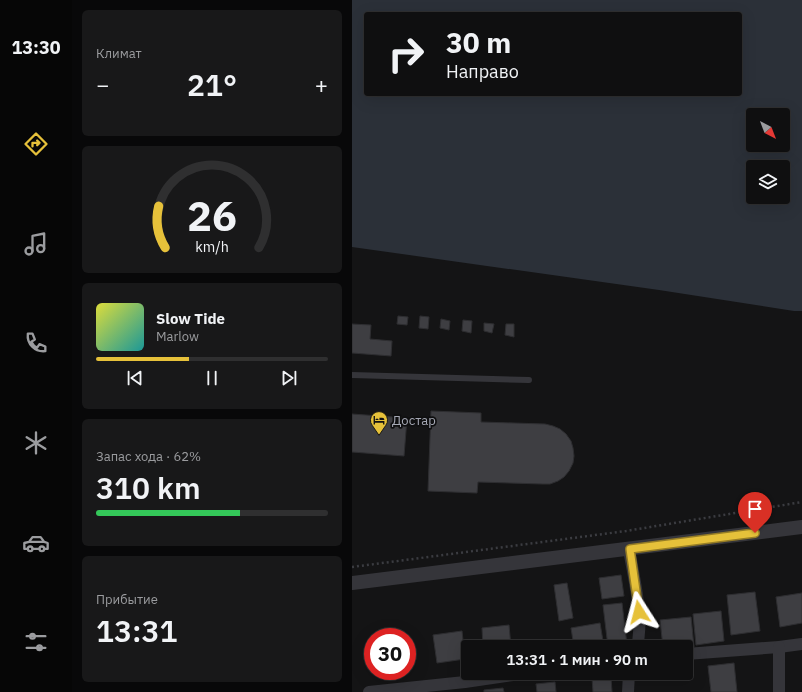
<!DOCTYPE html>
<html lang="ru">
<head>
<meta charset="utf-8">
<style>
	:root { --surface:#0f0f10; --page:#181819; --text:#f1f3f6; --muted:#9b9c9f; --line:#2f2f30; --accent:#e6c13a }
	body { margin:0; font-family:"IBM Plex Sans",sans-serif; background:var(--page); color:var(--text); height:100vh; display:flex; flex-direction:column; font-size:15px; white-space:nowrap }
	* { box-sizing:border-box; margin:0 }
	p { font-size:13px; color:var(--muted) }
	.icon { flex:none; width:22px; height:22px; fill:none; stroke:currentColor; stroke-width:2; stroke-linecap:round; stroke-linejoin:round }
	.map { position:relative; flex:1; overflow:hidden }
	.sheet { display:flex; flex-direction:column; gap:10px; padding:10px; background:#080809; width:280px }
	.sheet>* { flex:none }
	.top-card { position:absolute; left:12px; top:12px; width:378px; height:84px; border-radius:4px; box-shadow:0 4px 16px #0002,0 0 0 1px var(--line); background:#0f0f10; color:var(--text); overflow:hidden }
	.needle { width:26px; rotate:138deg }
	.buttons { position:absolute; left:394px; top:108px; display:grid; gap:8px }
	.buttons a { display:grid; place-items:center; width:44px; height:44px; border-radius:4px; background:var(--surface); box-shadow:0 4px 16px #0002,0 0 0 1px var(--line); font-size:20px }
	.speed { position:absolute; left:12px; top:628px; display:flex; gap:8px; font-size:20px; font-weight:700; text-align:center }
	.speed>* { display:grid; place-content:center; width:52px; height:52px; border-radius:50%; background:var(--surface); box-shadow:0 4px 16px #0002,0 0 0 1px var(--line); line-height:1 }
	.speed .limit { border:6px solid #d22; background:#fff; color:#111 }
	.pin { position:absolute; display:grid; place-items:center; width:34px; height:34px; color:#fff; margin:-41px -17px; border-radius:50% 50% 50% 0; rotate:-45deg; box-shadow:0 0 4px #0007 }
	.pin .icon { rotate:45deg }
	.me { position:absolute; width:44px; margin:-22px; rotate:351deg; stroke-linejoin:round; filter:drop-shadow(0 0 3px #0008) }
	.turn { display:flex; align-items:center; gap:14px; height:84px; padding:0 16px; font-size:18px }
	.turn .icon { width:52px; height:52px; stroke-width:2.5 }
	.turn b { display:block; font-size:28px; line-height:34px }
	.big { font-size:30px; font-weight:600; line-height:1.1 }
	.sheet .widget { flex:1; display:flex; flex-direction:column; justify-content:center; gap:6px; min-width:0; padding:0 14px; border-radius:6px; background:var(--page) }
	.sheet .dial { align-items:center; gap:0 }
	.dial svg { height:104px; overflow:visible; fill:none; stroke:var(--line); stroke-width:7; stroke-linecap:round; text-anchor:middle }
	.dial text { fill:var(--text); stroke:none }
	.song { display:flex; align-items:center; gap:12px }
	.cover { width:48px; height:48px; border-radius:6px; background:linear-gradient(135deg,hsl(60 70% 55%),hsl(180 70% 35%)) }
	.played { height:4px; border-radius:2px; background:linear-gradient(90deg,var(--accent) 40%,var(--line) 40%) }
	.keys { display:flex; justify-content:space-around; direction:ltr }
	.heat { display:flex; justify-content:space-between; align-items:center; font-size:22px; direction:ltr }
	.charge { height:6px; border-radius:3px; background:linear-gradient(90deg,#34c759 62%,var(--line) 0) }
	.trip { position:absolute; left:109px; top:640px; width:232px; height:40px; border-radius:4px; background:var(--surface); box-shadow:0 4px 16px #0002,0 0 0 1px var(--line); font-weight:600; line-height:40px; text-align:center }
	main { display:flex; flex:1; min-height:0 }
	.menu { display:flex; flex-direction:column; width:72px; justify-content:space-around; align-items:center; background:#060606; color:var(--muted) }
	.menu .icon { width:28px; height:28px }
	.menu .current { color:var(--accent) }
	.menu b { font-size:18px; color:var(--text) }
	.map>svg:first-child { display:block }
	.water { fill:#2b3038; fill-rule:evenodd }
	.building { fill:#3e3e42; stroke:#2e2e31 }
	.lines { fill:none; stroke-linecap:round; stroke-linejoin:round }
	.path { stroke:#3b3c41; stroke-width:2.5; stroke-dasharray:2 3; stroke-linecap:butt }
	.service { stroke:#35353a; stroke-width:6 }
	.minor { stroke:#35353a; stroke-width:12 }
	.tertiary { stroke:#35353a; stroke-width:14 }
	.route-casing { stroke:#967d26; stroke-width:10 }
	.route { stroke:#e6c13a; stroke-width:7 }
	.labels { text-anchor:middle; stroke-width:3.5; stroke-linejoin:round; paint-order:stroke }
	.poi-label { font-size:13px; fill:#a6a9b5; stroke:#0f0f10; text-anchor:start }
</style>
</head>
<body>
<main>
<nav class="menu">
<b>13:30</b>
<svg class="icon current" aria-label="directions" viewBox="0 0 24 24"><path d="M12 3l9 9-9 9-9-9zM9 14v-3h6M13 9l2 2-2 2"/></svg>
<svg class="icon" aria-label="music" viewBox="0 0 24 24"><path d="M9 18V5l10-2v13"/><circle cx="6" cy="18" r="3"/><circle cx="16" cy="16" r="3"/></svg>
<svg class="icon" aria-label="phone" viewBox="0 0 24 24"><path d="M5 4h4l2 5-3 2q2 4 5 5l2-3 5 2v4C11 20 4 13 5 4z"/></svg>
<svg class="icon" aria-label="climate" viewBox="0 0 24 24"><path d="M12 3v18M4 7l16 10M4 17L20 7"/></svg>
<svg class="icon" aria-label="car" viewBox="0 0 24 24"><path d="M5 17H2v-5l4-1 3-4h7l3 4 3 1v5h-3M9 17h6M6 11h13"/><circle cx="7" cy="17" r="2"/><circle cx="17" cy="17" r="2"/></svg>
<svg class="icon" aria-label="filters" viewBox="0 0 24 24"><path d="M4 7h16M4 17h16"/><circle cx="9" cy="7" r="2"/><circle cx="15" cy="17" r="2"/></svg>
</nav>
<section class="sheet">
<div class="widget"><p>Климат</p>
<div class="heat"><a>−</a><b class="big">21°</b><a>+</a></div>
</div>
<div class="widget dial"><svg viewBox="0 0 100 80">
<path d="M14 69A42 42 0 1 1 86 69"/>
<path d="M14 69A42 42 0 0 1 9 37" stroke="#e6c13a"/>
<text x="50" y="56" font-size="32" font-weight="700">26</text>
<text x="50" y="72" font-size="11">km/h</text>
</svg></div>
<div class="widget">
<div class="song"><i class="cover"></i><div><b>Slow Tide</b><p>Marlow</p></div></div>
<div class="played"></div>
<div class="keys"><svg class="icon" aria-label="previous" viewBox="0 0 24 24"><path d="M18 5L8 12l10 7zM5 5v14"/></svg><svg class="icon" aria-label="pause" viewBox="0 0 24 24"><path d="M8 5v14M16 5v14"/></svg><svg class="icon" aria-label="next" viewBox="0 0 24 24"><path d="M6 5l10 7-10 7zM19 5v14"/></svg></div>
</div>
<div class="widget"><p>Запас хода · 62%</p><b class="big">310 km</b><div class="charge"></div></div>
<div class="widget"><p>Прибытие</p><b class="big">13:31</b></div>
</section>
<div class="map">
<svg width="450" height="692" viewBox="0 0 450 692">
	<rect width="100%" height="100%" fill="#141415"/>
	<path class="water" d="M0,0H450V311H442L307,290L0,247ZM14,14H388V94H14ZM401,115H431V145H401ZM401,167H431V197H401Z"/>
	<g class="building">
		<path d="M46,316L56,317L55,325L45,324Z"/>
		<path d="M68,316L77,317L76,329L67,328Z"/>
		<path d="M89,319L98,321L97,330L88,328Z"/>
		<path d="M111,320L120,321L119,333L110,331Z"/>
		<path d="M132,323L142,324L140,333L132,331Z"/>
		<path d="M0,324L19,325L18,339L40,341L39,356L0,353Z"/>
		<path d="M154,324H162V337L153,335Z"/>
		<path d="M79,411L129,413V422L193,424L201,426L208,429L214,434L219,441L221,448L222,456L221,463L217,471L212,477L206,481L198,484H190L126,482L125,493L76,491Z"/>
		<path d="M0,414L55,418L52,456L0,452Z"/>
		<path d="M269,575L272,596L250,599L247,578Z"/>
		<path d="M215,583L221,618L207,621L202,585Z"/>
		<path d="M403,592L408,631L379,635L375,595Z"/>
		<path d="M450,593V623L428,627L424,597Z"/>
		<path d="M270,603L275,645L256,647L251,605Z"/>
		<path d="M369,611L372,641L344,645L341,614Z"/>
		<path d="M339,617L342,647H311L308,620Z"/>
		<path d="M248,623L252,647H222L219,628Z"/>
		<path d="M157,625L159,647H131L130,628Z"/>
		<path d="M110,631L113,659L85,663L81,635Z"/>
		<path d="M382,663L385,692H359L356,666Z"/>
		<path d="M259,676L260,692H241L240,678Z"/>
		<path d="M203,682L204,692H185L184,684Z"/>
		<path d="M151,688L152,692H132V690Z"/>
	</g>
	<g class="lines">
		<path class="path" d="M0,567L274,531L450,502"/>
		<path class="service" d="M0,375L177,380"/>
		<g class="minor">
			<path d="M277,549C282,580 292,616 285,647"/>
			<path d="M334,654L427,647L450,644"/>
			<path d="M17,692L113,682L175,673"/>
			<path d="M276,692L277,673"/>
			<path d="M427,692V647"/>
		</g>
		<path class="tertiary" d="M0,583L450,527"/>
	</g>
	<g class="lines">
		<g class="route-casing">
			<path id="route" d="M287,612L278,549L403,533"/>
		</g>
		<use href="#route" class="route"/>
	</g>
	<defs>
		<g id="hotel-pin" transform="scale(0.9)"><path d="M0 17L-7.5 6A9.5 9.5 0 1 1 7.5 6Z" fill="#e6c13a" stroke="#0f0f10"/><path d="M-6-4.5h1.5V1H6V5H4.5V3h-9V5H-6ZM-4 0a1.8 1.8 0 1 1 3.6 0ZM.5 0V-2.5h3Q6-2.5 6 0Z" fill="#111"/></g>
	</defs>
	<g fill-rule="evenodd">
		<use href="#hotel-pin" x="27" y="420"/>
	</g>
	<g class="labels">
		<g class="poi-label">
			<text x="40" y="425">Достар</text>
		</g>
	</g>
</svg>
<div class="buttons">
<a><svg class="needle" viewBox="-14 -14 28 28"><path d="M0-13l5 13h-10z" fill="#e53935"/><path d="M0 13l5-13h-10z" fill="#9b9c9f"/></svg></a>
<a><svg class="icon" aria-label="layers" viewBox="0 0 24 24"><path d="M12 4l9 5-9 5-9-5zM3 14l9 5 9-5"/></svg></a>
</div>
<div class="speed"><div class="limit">30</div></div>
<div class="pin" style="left:403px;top:533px;background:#d93025"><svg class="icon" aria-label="arrive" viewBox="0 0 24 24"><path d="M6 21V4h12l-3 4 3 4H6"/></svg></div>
<svg class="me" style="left:287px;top:612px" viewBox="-20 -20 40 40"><path d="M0-17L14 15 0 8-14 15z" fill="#e6c13a" stroke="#fff" stroke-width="4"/></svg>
<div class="trip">13:31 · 1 мин · 90 m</div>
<div class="top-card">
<div class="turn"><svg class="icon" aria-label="right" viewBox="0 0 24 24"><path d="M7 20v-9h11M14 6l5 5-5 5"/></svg><div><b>30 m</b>Направо</div></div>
</div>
</div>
</main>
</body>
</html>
